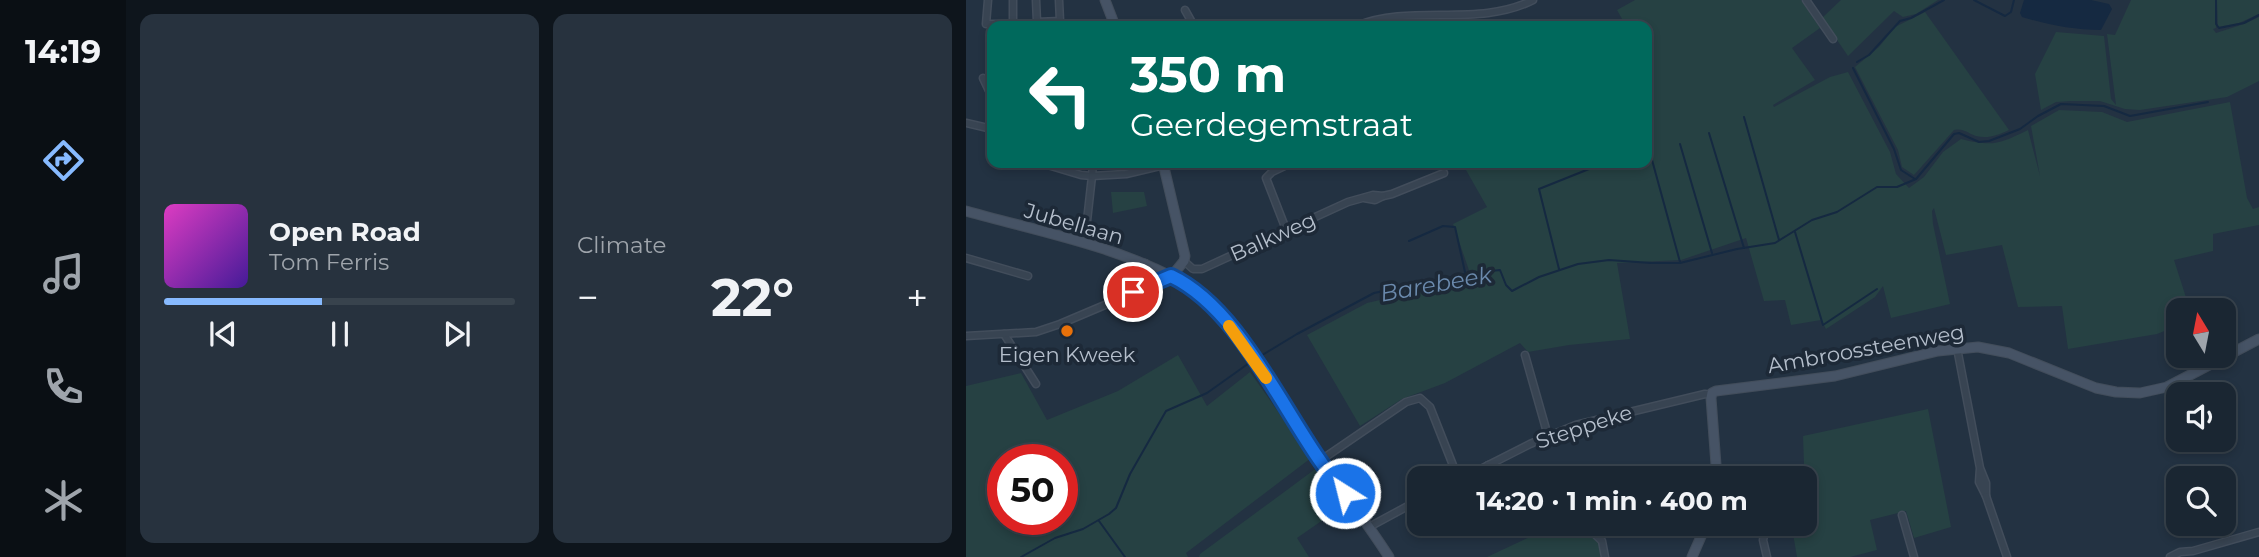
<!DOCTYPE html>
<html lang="en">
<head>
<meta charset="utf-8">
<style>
	:root { --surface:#1a2632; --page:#27323e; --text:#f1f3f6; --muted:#9fa5ac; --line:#38434d; --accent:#87baff }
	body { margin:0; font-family:Montserrat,sans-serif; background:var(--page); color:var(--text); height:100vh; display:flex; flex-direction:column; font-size:26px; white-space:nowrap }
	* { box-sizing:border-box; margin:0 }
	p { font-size:23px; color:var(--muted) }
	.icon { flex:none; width:38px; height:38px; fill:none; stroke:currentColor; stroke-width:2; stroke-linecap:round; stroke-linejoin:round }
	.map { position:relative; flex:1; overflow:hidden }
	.sheet { display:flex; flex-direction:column; gap:14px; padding:14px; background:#0e151c; width:840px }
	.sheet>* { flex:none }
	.guide { position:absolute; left:21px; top:21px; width:665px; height:147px; border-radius:14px; box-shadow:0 4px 10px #0003,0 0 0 2px var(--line); background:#00695c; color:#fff; overflow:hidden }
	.needle { width:46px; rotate:350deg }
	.tools { position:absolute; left:1200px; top:298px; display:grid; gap:14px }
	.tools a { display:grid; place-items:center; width:70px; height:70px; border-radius:14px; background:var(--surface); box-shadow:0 4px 10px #0003,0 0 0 2px var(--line); font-size:35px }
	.speed { position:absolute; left:21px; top:444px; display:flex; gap:14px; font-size:35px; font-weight:700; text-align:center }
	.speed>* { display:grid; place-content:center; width:91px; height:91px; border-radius:50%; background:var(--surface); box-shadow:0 4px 10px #0003,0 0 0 2px var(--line); line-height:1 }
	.speed .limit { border:10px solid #d22; background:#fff; color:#111 }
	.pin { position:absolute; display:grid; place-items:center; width:60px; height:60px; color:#fff; margin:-30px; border:4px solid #fff; border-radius:50%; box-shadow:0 2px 7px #0007 }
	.me { position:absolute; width:77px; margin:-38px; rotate:324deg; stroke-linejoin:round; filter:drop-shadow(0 0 5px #0008) }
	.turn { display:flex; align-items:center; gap:24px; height:147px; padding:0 28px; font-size:32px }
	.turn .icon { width:91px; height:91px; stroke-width:2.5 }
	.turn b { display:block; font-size:49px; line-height:60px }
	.big { font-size:52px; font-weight:700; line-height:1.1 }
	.sheet .tile { flex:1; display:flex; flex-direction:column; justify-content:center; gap:10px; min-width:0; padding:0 24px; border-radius:14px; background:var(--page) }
	.song { display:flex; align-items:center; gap:21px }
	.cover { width:84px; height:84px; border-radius:10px; background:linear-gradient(135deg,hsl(310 70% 55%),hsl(260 70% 35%)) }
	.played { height:7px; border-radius:4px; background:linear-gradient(90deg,var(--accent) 45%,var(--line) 45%) }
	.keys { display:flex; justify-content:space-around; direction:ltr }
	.heat { display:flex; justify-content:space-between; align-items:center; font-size:38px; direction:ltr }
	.sheet .tiles { flex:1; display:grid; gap:14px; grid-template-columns:repeat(2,1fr) }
	.trip { position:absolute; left:441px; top:466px; width:410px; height:70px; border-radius:14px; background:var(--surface); box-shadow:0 4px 10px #0003,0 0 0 2px var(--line); font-weight:700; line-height:70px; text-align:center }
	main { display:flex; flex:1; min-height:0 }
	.menu { display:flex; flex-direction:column; width:126px; justify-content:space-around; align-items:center; background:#0a0f14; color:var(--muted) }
	.menu .icon { width:49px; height:49px }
	.menu .on { color:var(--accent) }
	.menu b { font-size:32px; color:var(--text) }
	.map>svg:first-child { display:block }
	.green { fill:#264143; fill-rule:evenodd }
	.water { fill:#152941 }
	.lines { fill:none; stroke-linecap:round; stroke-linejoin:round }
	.stream { stroke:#152941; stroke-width:2 }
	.street-casing { stroke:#424d5b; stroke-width:9 }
	.secondary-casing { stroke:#424d5b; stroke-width:11 }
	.street { stroke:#384452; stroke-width:6 }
	.secondary { stroke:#465365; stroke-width:9 }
	.route-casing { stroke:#114b97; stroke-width:18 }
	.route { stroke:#1a73e8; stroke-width:12 }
	.slow { stroke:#f59e0b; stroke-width:12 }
	.food-dot { fill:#e8710a; stroke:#1d2937; stroke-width:2.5 }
	.labels { text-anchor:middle; stroke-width:7; stroke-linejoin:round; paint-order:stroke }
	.street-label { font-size:21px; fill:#b5bfcc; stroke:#1d2937 }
	.poi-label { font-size:21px; fill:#b5bfcc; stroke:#1d2937 }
	.water-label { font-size:23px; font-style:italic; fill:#6b8aad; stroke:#1d2937 }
</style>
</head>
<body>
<main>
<nav class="menu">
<b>14:19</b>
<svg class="icon on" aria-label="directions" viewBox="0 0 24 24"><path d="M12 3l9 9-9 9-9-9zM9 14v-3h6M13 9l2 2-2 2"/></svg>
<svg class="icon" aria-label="music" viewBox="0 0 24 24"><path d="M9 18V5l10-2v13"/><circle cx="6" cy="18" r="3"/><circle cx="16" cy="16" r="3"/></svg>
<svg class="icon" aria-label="phone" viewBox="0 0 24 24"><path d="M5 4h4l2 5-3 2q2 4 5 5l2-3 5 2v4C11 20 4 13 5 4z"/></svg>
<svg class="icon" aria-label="climate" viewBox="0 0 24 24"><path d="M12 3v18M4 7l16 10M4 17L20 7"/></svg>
</nav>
<section class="sheet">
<div class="tiles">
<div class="tile">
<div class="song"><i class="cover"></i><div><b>Open Road</b><p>Tom Ferris</p></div></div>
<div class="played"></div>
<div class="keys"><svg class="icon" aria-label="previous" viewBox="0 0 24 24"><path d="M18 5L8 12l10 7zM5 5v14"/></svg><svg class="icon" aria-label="pause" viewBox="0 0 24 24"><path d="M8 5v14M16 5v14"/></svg><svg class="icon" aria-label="next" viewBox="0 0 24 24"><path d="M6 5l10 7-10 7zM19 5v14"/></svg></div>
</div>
<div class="tile"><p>Climate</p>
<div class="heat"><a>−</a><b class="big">22°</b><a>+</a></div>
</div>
</div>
</section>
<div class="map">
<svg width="1293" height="557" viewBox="0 0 1293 557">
	<rect width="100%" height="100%" fill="#233242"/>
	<g class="green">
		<path d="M669,0H835L854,28L826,48L849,80L807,105L808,107L864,77L882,72L924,152L930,174L943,188L958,177L977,152L995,139C1027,147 1033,144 1062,130L1074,176L1065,126L1093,110L1136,112L1161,122L1264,102L1281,198L1287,209L1293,207V225L1247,234V251L1208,260L1224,310H1213V325L1191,334L1102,349L1096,306L1052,307L1036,245L980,255L968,208L966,211L967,224L984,304L925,318L917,286L909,297L860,329L855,320L825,325L819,300L798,301L780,238L715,260L651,263L664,339L603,345L562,352L554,343L479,383L436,399L394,426L341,335L401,303L506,279L487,224L521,207L496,163H681V26H660L651,10Z"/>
		<path d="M875,0H972L950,14L937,17L928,11L882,56L856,18Z"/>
		<path d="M1165,0H1249L1250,28L1247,29L1250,33L1278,24L1293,17V81L1261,97L1174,110L1159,109L1134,101H1105L1090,102L1075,110L1069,74L1090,32L1138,36L1145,99L1150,105L1141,34L1149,35Z"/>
		<path d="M1251,0H1293V14L1273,23L1252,27Z"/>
		<path d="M959,12L1043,130C1032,135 1022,139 1010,136C1001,133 998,128 988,130L948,175L936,167L932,150L889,67L913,47L929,27Z"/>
		<path d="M145,192H178L181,206L147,213Z"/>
		<path d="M212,355L241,406L284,372L345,458L220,553L222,557H0V386L55,373L81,420L152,391ZM37,460H96V520H37Z"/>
		<path d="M962,409L985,527L948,538L940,511L904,520L911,550L884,557H831L826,528L840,521L837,436Z"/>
		<path d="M352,467L377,506L331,538L343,557H233L234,554Z"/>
		<path d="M594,523H608L632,540L635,557H521Z"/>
	</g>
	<path class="water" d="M1058,0H1125L1143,4L1146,9L1135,30C1107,30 1083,25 1056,17L1054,13Z"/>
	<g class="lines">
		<g class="stream">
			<path d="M1008,0L1039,16L1045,12L1048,0"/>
			<path d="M1250,0V24L1253,28L1278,23L1293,15"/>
			<path d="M891,62L903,55L934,21L945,18L978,0"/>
			<path d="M887,68L928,149L935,170L949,179"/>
			<path d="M778,117L813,240"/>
			<path d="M743,133L778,248"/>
			<path d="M714,144L746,253"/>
			<path d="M683,149L714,262"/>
			<path d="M829,232L857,325L911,289"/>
			<path d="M443,241L477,226L489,227L499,272"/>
			<path d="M593,269L573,189L638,163"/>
			<path d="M293,357L331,334L408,293L499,274L534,270L540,285L546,291L573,277L612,264L643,260L685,263H714L771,249L809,243L846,220L871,212L911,187H931L950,179L988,134L993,133L1013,142L1023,141L1054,129L1072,116L1095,104L1138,106L1164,116L1242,102"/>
			<path d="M133,521L159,557"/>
			<path d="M55,557L89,538L117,529L143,514L150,508L164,474L200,411L241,393L286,361"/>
		</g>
		<g class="street-casing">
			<g id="street">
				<path d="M22,0L20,24H47V0"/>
				<path d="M70,0L71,22L94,21L93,0"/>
				<path d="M840,0L867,39"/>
				<path d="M219,10L228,26"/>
				<path d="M390,26C446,3 512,28 567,0"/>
				<path d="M17,78L26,97"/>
				<path d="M0,123L26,129"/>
				<path d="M75,163L115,175L126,176L121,221"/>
				<path d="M127,163L126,176L160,174L198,165"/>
				<path d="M417,196L426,194L478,173"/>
				<path d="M321,232L300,178L306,172L325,163"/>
				<path d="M0,258L62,276"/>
				<path d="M218,261L227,269H236L382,202L407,195L417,196L409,200L398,198"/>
				<path d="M38,334L70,384"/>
				<path d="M0,336L70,332L94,324L205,277"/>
				<path d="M991,348L1014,468L1020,483V496L1013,482L1014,468"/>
				<path d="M559,355L582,436"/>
				<path d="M355,460L440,402L454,398L464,407L492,478"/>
				<path d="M522,465L528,478"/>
				<path d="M497,478L564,444L610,425L739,394L745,395"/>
				<path d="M1020,496L1041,557"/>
				<path d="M936,515L948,557"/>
				<path d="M555,523L562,533L585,523"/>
				<path d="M617,523L636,541L639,557"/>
				<path d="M403,527L453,500"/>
				<path d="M801,557L797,540L801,523"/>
				<path d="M1204,557L1214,552L1227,551L1293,532"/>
			</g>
		</g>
		<g class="secondary-casing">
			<g id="secondary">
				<path d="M139,0L149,26"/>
				<path d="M197,163L219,256L218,261L205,277"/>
				<path d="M0,211C71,231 147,245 212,280C265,308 316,402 350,453C374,488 400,521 423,557"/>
				<path d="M179,264L183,276L181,286"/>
				<path d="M751,478L745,398L746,393L750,391L869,376L972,351L1012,347L1043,353L1130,388L1150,392L1174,393L1201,387L1293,339"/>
				<path d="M726,557L741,523"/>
			</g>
		</g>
		<use href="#street" class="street"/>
		<use href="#secondary" class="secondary"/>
	</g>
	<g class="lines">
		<g class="route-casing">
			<path id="route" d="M167,292L205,276C281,312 324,432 379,493"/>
		</g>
		<use href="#route" class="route"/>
		<path class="slow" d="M263,326L300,378"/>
	</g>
	<circle class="food-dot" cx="101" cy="331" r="7"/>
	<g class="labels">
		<g class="street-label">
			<text transform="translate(108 224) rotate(16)" y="7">Jubellaan</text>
			<text transform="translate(307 237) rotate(-24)" y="7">Balkweg</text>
			<text transform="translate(900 349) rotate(-10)" y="7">Ambroossteenweg</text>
			<text transform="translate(618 427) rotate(-18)" y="7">Steppeke</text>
		</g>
		<g class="poi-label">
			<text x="101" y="362">Eigen Kweek</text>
		</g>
		<g class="water-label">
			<text transform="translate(470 284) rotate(-10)" y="8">Barebeek</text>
		</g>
	</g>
</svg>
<div class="tools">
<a><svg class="needle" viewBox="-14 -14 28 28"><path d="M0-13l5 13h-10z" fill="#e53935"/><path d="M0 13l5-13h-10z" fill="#9fa5ac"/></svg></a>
<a><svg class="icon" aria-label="sound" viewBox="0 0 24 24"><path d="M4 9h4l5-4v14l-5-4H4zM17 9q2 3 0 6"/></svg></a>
<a><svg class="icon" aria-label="search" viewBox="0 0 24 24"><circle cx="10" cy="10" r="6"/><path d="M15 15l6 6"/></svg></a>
</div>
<div class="speed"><div class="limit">50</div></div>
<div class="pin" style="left:167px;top:292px;background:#d93025"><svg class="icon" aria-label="arrive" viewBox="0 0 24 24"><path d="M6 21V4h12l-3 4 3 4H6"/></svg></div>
<svg class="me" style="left:379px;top:493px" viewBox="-20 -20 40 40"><circle r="17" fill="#1a73e8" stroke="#fff" stroke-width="3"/><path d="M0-11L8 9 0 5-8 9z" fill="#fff"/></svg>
<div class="trip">14:20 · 1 min · 400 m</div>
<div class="guide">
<div class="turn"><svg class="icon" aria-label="left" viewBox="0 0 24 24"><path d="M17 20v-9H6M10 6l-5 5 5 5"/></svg><div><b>350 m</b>Geerdegemstraat</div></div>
</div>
</div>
</main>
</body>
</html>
